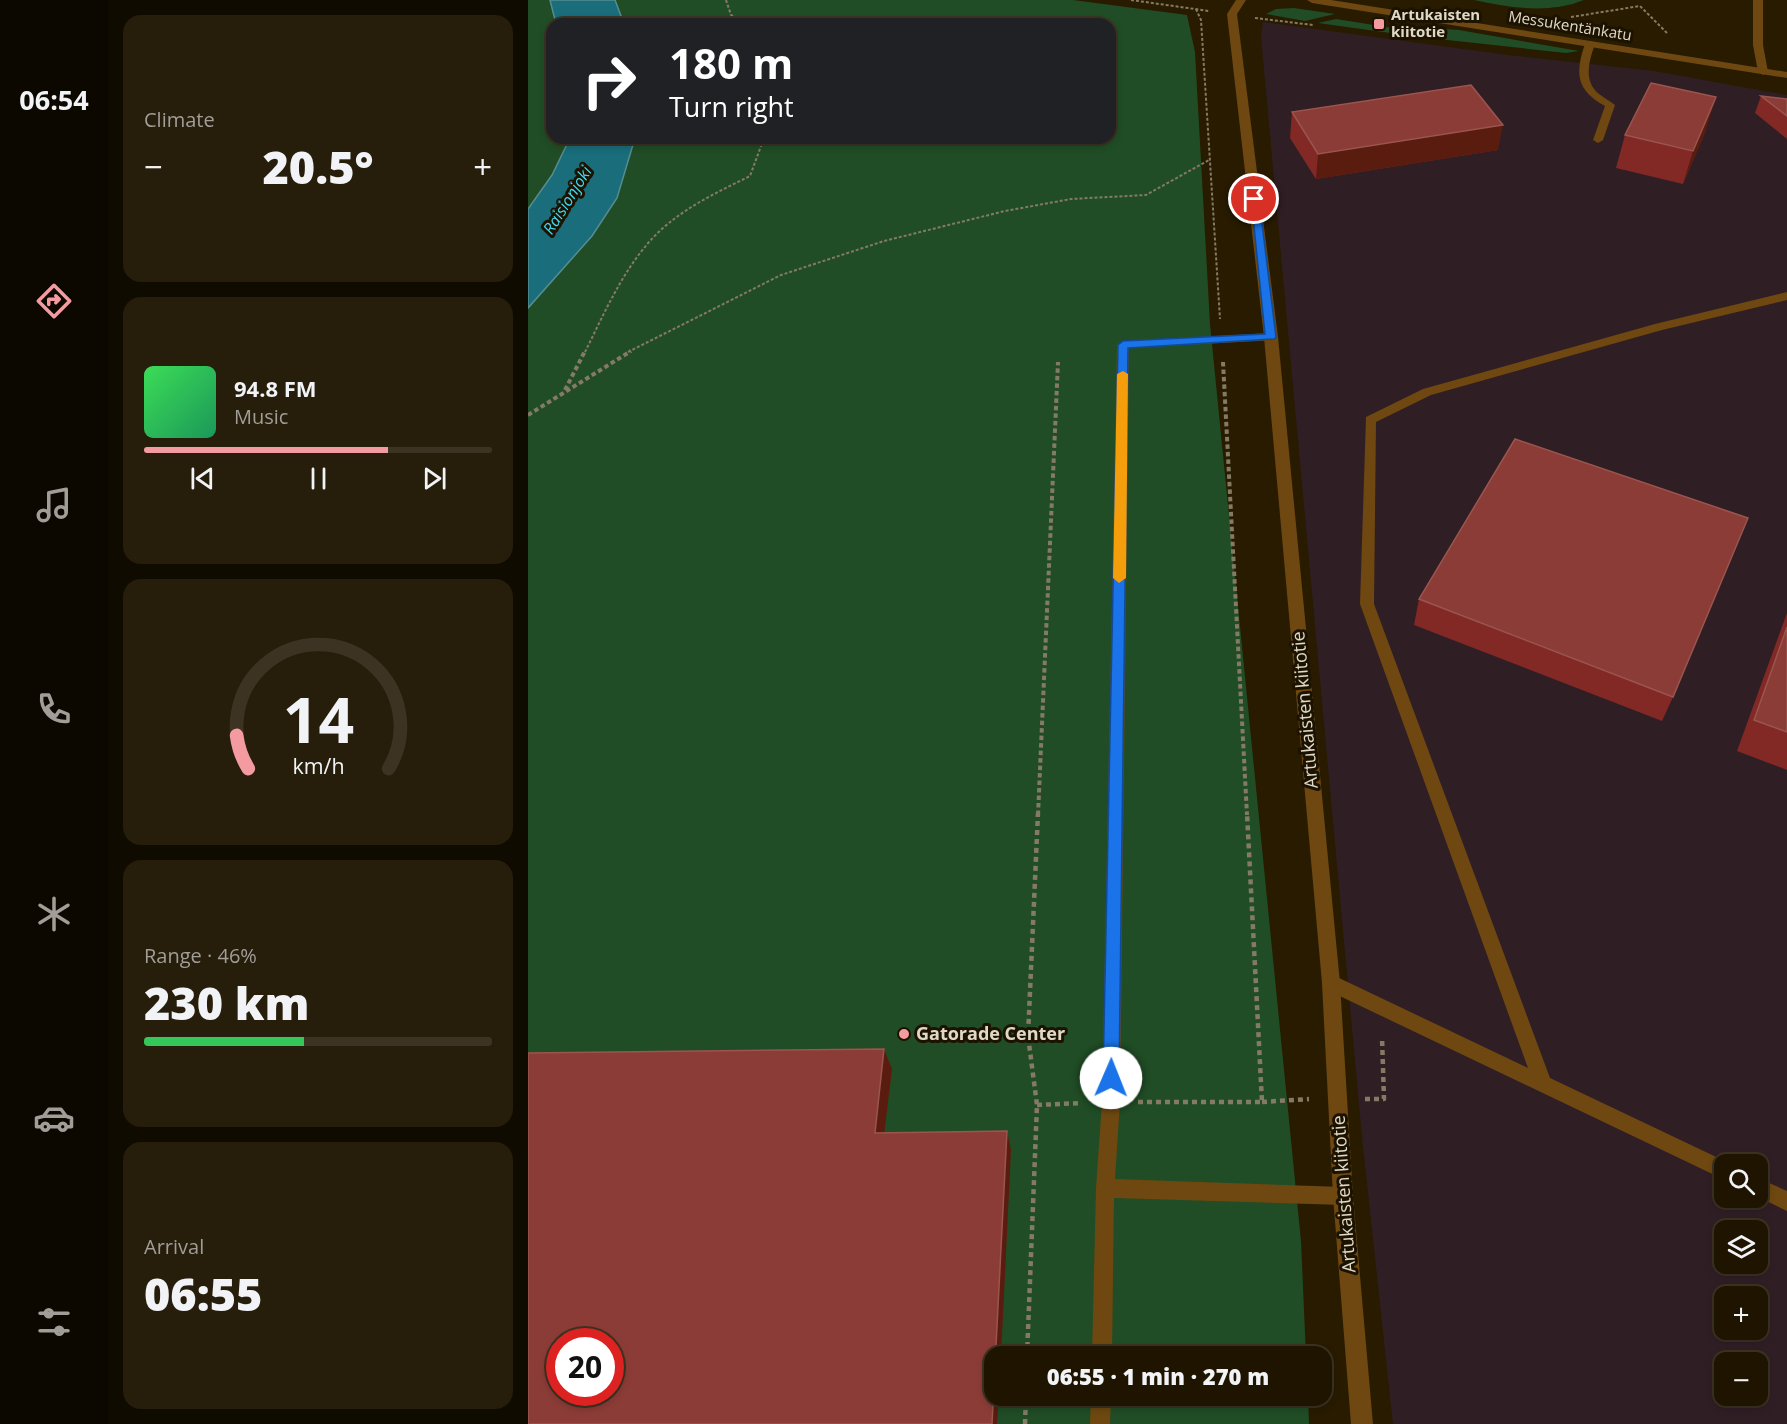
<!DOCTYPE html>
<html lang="en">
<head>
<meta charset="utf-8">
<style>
	:root { --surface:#1e1400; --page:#261d0a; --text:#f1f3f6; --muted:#a19e99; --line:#3c3322; --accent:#f49aa1 }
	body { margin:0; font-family:"Open Sans",sans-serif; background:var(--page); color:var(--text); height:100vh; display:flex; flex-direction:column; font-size:22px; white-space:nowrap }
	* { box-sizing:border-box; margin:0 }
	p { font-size:20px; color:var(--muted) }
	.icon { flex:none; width:33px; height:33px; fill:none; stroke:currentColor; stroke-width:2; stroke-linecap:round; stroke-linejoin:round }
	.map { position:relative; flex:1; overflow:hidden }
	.panel { display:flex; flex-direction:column; gap:15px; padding:15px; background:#100b00; width:420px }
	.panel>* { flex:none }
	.banner { position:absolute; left:18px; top:18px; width:570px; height:126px; border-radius:18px; box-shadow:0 3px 9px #0003,0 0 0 2px var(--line); background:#202124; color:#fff; overflow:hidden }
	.controls { position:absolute; left:1186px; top:1154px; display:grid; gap:12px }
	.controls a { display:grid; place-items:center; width:54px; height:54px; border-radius:12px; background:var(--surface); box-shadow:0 3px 9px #0003,0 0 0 2px var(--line); font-size:30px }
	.speed { position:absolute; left:18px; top:1328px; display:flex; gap:12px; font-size:30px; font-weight:700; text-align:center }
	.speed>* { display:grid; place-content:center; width:78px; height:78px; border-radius:50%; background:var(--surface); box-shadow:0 3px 9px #0003,0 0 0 2px var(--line); line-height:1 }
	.speed .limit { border:9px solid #d22; background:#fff; color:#111 }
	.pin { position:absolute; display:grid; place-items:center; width:51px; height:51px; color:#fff; margin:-26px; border:3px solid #fff; border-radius:50%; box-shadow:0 2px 6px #0007 }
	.me { position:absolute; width:66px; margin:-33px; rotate:1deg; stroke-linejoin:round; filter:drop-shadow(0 0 4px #0008) }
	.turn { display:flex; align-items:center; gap:21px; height:126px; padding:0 24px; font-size:27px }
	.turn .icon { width:78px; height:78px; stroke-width:2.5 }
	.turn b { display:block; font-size:42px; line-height:51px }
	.big { font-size:45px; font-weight:800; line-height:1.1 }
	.panel .tile { flex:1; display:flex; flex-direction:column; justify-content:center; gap:9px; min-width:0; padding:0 21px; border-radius:18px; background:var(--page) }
	.panel .dial { align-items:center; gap:0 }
	.dial svg { height:156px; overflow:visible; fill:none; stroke:var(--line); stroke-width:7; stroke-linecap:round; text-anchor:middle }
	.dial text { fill:var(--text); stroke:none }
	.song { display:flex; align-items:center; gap:18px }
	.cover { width:72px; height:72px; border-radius:9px; background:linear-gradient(135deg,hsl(130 70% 55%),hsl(150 70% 35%)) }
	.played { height:6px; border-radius:3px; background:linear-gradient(90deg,var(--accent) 70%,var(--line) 70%) }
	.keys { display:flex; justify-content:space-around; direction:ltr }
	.heat { display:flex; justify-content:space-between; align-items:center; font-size:33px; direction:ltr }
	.charge { height:9px; border-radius:4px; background:linear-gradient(90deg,#34c759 46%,var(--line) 0) }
	.trip { position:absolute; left:456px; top:1346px; width:348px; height:60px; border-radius:18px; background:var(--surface); box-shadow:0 3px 9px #0003,0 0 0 2px var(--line); font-weight:800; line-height:60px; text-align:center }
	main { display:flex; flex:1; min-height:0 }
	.tabs { display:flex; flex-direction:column; width:108px; justify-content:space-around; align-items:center; background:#0c0800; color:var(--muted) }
	.tabs .icon { width:42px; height:42px }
	.tabs .active { color:var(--accent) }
	.tabs b { font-size:27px; color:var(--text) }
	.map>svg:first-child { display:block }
	.commercial { fill:#301e25; fill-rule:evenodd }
	.green { fill:#204d25; fill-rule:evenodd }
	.water { fill:#1a6d7b; stroke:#568d92; stroke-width:1.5 }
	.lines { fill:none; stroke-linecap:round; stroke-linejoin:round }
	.path-far2 { stroke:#857b65; stroke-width:2; stroke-dasharray:3 2; stroke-linecap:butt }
	.path-far1 { stroke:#857b65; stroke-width:4; stroke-dasharray:4.5 3; stroke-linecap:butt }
	.path { stroke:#857b65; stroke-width:4.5; stroke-dasharray:5 4; stroke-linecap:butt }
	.service { fill:#6e4810; fill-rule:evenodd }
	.minor { fill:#6e4810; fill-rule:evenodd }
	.tertiary { fill:#6e4810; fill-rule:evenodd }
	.wall { fill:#822925 }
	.shaded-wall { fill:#5a1c0f }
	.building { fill:#8c3c37; stroke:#9a554e; stroke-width:1.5; fill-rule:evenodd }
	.route { fill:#1a73e8; stroke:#114b97; stroke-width:1.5 }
	.slow { fill:#f59e0b }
	.poi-dot { fill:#f49aa1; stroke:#1c1200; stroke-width:2 }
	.labels { text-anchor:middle; stroke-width:6; stroke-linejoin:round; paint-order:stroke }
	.far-poi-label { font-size:15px; font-weight:bold; fill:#e1d9c8; stroke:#1c1200; text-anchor:start }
	.far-street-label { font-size:15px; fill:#e1d9c8; stroke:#1c1200 }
	.far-water-label { font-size:16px; font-style:italic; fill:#41d9f3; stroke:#1c1200 }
	.street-label { font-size:18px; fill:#e1d9c8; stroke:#1c1200 }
	.poi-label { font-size:18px; font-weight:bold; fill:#e1d9c8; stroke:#1c1200; text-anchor:start }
</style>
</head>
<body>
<main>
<nav class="tabs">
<b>06:54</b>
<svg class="icon active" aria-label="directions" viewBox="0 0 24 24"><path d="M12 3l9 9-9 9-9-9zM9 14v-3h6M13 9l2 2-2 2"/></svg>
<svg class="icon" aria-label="music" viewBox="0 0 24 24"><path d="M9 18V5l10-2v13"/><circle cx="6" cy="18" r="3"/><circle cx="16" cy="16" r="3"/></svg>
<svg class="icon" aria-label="phone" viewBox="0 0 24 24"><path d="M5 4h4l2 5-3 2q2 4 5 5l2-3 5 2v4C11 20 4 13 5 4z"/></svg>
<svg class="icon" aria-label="climate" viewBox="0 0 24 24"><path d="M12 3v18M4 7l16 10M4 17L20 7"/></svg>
<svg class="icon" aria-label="car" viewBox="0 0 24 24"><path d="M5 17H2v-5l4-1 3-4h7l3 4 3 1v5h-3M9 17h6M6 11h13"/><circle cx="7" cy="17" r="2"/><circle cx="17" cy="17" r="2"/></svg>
<svg class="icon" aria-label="filters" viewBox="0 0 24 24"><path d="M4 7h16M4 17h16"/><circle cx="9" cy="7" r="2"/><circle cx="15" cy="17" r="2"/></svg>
</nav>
<section class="panel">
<div class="tile"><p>Climate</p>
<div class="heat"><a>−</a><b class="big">20.5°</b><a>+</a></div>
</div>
<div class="tile">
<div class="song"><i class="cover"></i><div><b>94.8 FM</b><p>Music</p></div></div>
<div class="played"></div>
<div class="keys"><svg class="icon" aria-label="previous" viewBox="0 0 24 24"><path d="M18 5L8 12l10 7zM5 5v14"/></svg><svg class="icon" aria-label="pause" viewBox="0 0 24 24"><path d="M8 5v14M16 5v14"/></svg><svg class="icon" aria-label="next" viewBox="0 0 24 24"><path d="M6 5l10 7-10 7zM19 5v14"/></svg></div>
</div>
<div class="tile dial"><svg viewBox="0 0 100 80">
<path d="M14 69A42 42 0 1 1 86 69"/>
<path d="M14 69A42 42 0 0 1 8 52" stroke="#f49aa1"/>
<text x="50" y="56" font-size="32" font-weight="700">14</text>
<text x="50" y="72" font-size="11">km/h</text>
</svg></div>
<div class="tile"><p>Range · 46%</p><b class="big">230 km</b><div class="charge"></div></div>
<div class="tile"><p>Arrival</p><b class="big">06:55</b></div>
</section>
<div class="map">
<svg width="1259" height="1424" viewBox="0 0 1259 1424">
	<rect width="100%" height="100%" fill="#281b00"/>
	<path class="commercial" d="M735,22L980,55L1126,71L1259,95V1424H865L834,1137L733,37ZM1197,1164H1230V1197H1197ZM1197,1230H1230V1263H1197ZM1197,1296H1230V1329H1197ZM1197,1362H1230V1395H1197Z"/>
	<g class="green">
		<path d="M0,0H22L28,24H24V138H42L24,175L0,209Z"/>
		<path d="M87,0H545L659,15L667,52L682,324L773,1241L778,1356H466V1395H780L781,1424H0V308L64,236L89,198L107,138H582V24H96ZM32,1341H82V1392H32Z"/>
		<path d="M946,0H1056C1021,14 983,8 946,0Z"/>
		<path d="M766,8L807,14L777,21L738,14L748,9Z"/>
		<path d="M808,19L871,29L884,36L790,23Z"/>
		<path d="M878,26L931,30L1051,51L1038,53L901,38Z"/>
	</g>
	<g class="water">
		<path d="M22,0H87L96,24H28Z"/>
		<path d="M42,138H107L89,198L64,236L0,308V209L24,175Z"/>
	</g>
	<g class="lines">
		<g class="path-far2">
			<path d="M198,0L203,15L223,24"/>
			<path d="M603,0L681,11"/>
			<path d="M668,9L673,20L692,319"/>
			<path d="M1043,17L1112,6L1139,33"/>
			<path d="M727,18L785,25"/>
			<path d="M57,352C78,310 99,260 135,228C161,205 192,191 222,176L236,138"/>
			<path d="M100,352L253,275L356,241L477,211L543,199L618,195L681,160"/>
		</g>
		<g class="path-far1">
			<path d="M695,362L719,815"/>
			<path d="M37,390L57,351"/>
			<path d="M0,415L103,351"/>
			<path d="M510,815L530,362"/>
		</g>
		<g class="path">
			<path d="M837,1099H856L854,1037"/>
			<path d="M610,1102H734L719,813"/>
			<path d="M734,1102L781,1099"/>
			<path d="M509,1105L554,1103"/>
			<path d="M499,1356L509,1105L500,1036L510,813"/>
			<path d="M497,1424L498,1395"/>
		</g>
		<g class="service">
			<path d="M1225,0H1235V45L1240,72L1235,75L1230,72L1225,45Z"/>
			<path d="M1062,41L1067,44C1061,61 1055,81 1071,94C1076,98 1082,101 1087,105L1075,140L1070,143L1065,140L1077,106C1048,90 1047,73 1057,44Z"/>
			<path d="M1259,292V300L1134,330L903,395L848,422L846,604L1022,1078L1203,1164H1197V1180L797,989L794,983L797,977L803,975L809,977L1000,1068L832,604L838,417L895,389L1127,324Z"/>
			<path d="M743,333L747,334V340L601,348L592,1102L587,1179L815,1187L822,1189L824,1196L822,1203L815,1205L586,1198L584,1356H564L568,1188L574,1102L589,345L595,341Z"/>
			<path d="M1230,1178L1259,1191V1211L1230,1197Z"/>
			<path d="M563,1395H583L582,1424H562Z"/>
		</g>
		<path class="minor" d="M708,0H718L709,14L750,337L812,983L825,1196L845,1424H823L805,1196L794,983L736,337L699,14Z"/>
		<path class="tertiary" d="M779,0H803L1259,72V78L784,3Z"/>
	</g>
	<g class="wall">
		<path d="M1233,96L1259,99V139L1227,113Z"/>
		<path d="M764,112L970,150L788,179L762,138Z"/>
		<path d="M1178,130L1155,184L1088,168L1097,135Z"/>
		<path d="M891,599L1145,697L1134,721L886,625Z"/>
		<path d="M1259,613V770L1209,751Z"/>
	</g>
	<g class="shaded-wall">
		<path d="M1188,97L1178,130L1155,184L1165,151Z"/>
		<path d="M975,125L970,150L788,179L790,154Z"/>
		<path d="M356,1049L364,1069L354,1152L347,1133Z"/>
		<path d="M479,1131L483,1150L473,1356H467Z"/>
		<path d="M466,1369V1395H471L469,1424H464Z"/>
	</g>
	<g class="building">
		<path d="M1123,83L1188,97L1165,151L1097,135Z"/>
		<path d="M943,85L975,125L790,154L764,112Z"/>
		<path d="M1233,96L1259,99V116Z"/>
		<path d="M987,439L1220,518L1145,697L891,599Z"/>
		<path d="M1259,627V732L1226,720Z"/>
		<path d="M356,1049L347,1133L479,1131L464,1424H0V1053ZM32,1341H82V1392H32Z"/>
	</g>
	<path class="route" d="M723,197L731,199L748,337L746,339L600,348L591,1078L589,1084L583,1086L577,1084L575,1078L590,345L595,341L737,334Z"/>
	<path class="slow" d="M595,371L600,374L598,578L591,583L585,578L589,374Z"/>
	<g class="poi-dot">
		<rect x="845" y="18" width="12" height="12" rx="3"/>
		<circle cx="376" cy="1034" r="6"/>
	</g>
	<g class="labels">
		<g class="far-poi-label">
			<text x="863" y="20">Artukaisten<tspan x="863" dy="17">kiitotie</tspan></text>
		</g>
		<g class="far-street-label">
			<text transform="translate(1042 26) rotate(9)" y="5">Messukentänkatu</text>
		</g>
		<g class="far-water-label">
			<text transform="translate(39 200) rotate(-58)" y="6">Raisionjoki</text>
		</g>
		<g class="street-label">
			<text transform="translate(777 710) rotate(-95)" y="6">Artukaisten kiitotie</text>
			<text transform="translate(816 1194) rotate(-94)" y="6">Artukaisten kiitotie</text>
		</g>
		<g class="poi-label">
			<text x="388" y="1040">Gatorade Center</text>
		</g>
	</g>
</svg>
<div class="controls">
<a><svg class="icon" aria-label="search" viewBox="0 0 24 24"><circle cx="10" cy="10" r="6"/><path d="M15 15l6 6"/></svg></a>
<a><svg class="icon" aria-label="layers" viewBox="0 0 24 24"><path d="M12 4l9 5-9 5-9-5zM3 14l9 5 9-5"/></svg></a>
<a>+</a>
<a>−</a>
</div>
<div class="speed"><div class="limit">20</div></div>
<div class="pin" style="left:726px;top:199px;background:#d93025"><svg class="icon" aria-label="arrive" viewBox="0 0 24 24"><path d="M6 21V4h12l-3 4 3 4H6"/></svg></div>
<svg class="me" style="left:583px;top:1078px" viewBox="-20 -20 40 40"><circle r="19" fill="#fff"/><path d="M0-13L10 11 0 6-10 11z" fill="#1a73e8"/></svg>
<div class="trip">06:55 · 1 min · 270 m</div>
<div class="banner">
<div class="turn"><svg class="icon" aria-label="right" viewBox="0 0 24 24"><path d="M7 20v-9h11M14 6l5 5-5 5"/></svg><div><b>180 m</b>Turn right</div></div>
</div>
</div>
</main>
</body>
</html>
